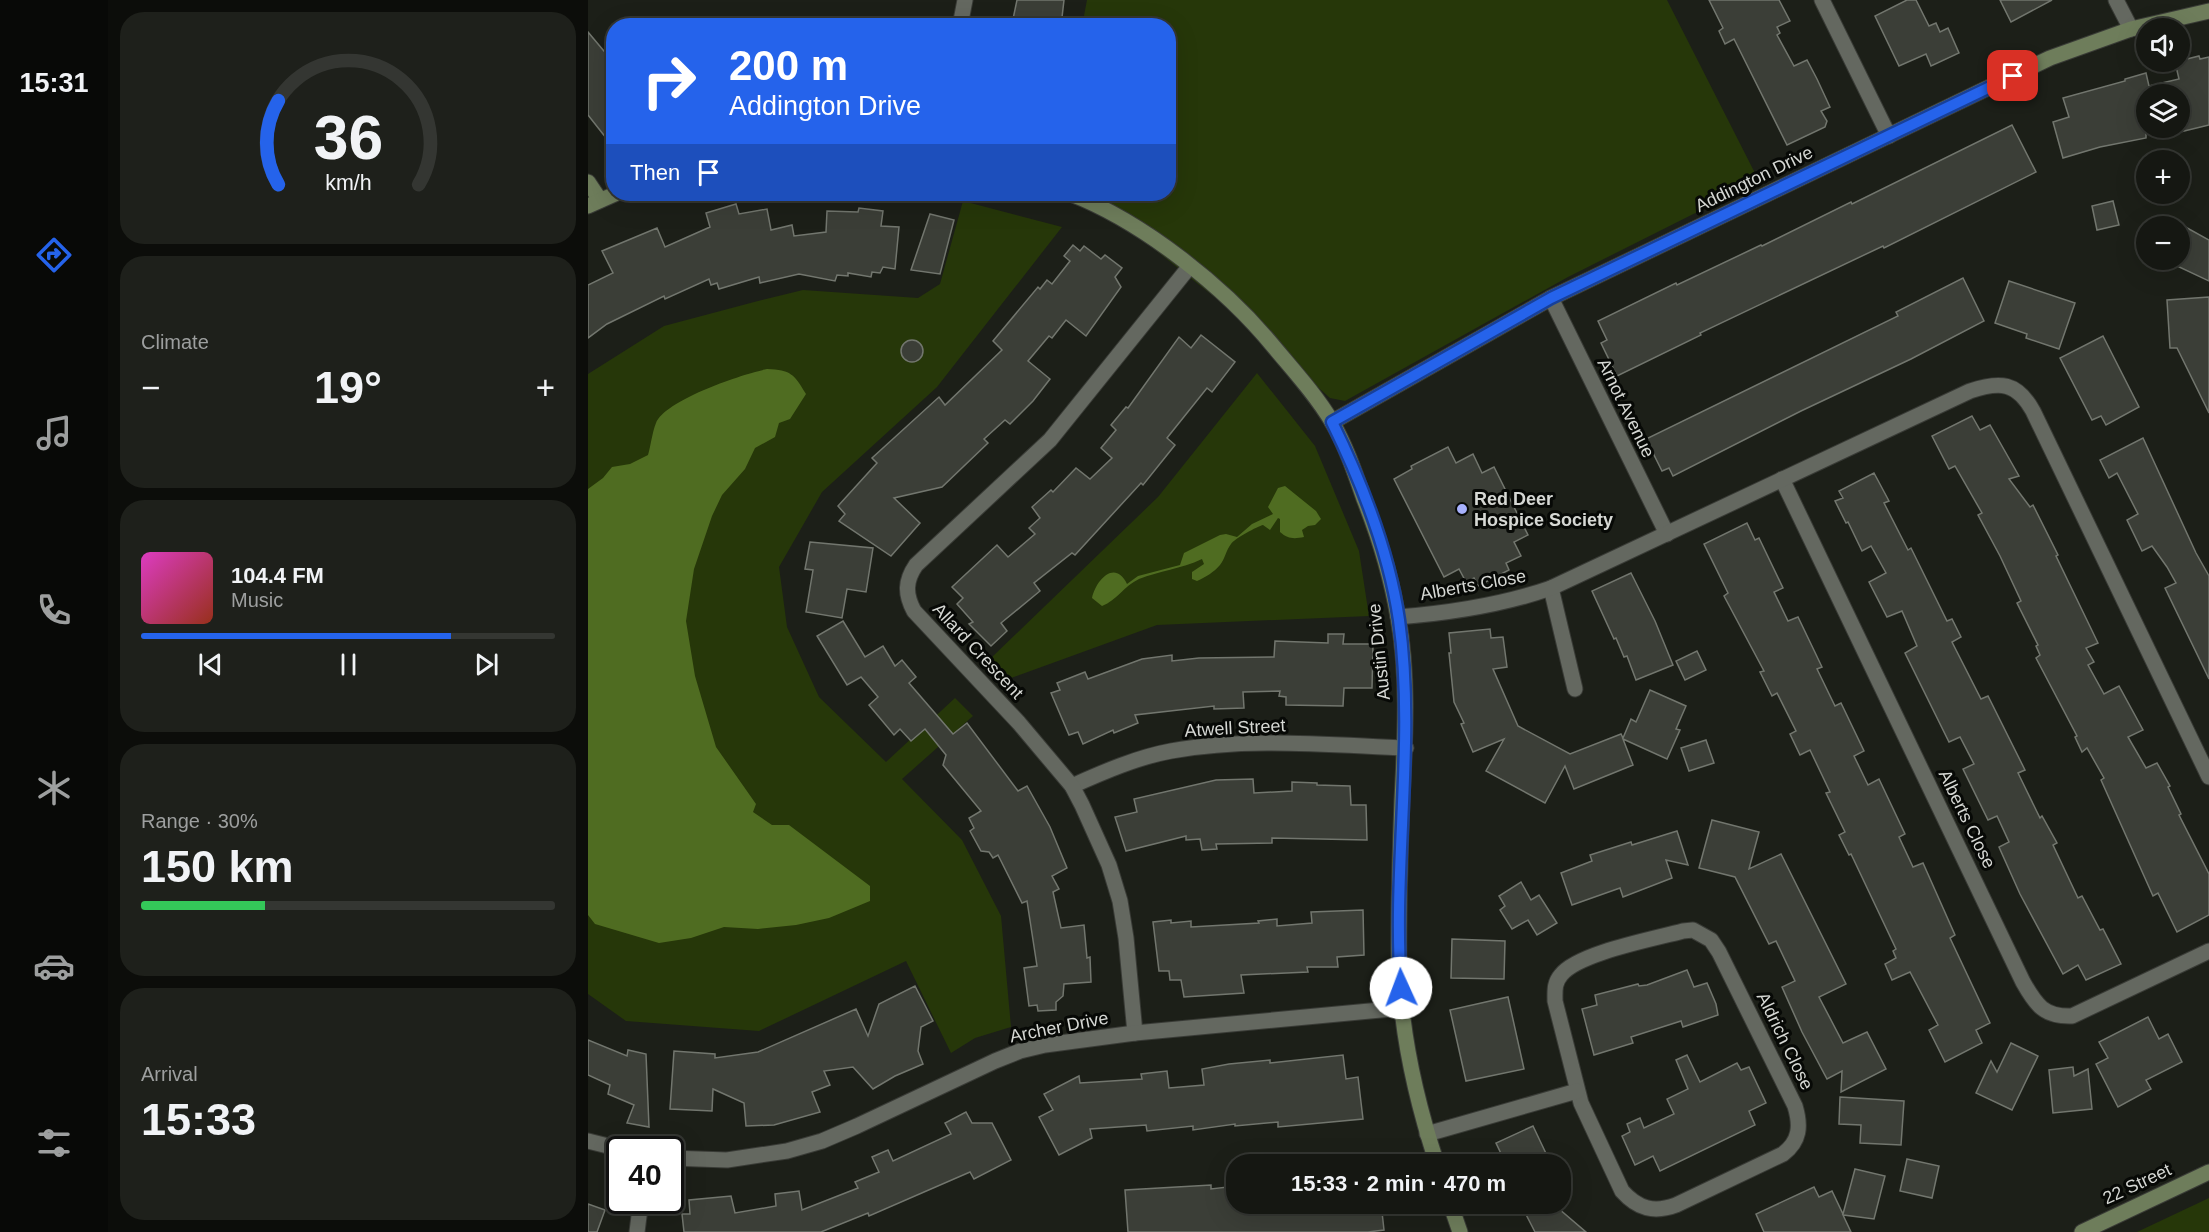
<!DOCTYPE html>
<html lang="en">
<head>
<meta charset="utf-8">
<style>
	:root { --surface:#151712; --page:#1e201b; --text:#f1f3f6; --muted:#9d9f9f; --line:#343632; --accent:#2563eb }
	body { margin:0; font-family:Helvetica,sans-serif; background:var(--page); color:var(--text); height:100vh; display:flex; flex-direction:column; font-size:22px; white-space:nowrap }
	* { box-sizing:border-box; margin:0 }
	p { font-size:20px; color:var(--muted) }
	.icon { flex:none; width:33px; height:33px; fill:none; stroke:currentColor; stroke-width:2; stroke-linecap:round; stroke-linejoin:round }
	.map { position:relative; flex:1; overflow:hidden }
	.sheet { display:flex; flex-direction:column; gap:12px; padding:12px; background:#0c0d0a; width:480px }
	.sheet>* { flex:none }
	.hud { position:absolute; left:18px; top:18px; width:570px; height:183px; border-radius:24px; box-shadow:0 6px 24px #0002,0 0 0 2px var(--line); background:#2563eb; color:#fff; overflow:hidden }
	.fabs { position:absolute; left:1548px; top:18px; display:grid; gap:12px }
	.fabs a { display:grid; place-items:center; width:54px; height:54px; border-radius:50%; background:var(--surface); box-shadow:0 6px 24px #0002,0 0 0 2px var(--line); font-size:30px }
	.speed { position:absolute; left:18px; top:1136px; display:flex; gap:12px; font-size:30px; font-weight:700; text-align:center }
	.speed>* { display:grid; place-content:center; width:78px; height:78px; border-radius:50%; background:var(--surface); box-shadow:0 6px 24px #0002,0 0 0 2px var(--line); line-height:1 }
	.speed .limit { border:3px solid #111; border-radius:9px; background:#fff; color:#111 }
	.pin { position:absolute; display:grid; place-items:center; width:51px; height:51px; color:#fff; margin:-26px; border-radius:12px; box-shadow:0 3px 9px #0006 }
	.me { position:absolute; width:66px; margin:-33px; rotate:358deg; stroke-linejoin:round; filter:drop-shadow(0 0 4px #0008) }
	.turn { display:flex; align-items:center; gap:21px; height:126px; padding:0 24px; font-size:27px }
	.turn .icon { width:78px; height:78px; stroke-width:2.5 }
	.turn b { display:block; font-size:42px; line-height:51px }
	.then { display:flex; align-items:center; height:57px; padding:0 24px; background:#0003; gap:12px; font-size:22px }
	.big { font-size:45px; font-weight:800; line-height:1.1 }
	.sheet .widget { flex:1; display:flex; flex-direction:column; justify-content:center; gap:9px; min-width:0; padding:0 21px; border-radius:24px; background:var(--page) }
	.sheet .dial { align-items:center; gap:0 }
	.dial svg { height:156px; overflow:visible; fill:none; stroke:var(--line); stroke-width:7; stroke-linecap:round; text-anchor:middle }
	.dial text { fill:var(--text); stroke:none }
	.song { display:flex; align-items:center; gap:18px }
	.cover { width:72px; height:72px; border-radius:9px; background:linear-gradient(135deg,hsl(310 70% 55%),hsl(10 70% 35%)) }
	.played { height:6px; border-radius:3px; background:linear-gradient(90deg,var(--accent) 75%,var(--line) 75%) }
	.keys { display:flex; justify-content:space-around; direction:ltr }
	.heat { display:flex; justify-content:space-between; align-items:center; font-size:33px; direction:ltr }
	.charge { height:9px; border-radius:4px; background:linear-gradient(90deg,#34c759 30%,var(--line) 0) }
	.trip { position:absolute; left:638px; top:1154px; width:345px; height:60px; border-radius:24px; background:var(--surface); box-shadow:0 6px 24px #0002,0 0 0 2px var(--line); font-weight:800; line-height:60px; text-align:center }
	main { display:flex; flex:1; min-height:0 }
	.tab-bar { display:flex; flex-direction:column; width:108px; justify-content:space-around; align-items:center; background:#080907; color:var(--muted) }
	.tab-bar .icon { width:42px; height:42px }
	.tab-bar .active { color:var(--accent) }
	.tab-bar b { font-size:27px; color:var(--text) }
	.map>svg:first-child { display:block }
	.green { fill:#263709 }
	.water { fill:#4f6c21 }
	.building { fill:#3b3e37; stroke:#72766e; stroke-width:1.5 }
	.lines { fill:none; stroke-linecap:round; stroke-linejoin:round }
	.street-casing { stroke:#393b36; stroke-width:17 }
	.secondary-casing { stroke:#393b36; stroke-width:17 }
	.street { stroke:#646860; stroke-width:15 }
	.secondary { stroke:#6e7d5b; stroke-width:15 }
	.route-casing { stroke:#184099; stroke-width:15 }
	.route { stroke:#2563eb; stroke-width:10 }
	.poi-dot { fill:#a7b1fc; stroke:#070906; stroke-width:2 }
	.labels { text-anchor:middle; stroke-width:6; stroke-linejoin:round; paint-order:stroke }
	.street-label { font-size:18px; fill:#d6d8d4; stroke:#070906 }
	.poi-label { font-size:18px; font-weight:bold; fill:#d6d8d4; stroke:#070906; text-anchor:start }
</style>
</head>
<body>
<main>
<nav class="tab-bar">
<b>15:31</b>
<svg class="icon active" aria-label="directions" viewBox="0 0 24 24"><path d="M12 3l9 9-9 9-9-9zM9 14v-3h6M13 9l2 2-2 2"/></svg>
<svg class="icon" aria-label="music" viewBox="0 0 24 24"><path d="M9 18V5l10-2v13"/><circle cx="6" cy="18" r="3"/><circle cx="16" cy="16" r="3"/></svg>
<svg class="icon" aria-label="phone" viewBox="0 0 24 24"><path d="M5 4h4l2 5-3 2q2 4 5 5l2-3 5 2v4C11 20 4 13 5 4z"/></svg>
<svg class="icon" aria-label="climate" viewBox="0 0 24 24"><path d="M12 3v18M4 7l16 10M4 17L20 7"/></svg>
<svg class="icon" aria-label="car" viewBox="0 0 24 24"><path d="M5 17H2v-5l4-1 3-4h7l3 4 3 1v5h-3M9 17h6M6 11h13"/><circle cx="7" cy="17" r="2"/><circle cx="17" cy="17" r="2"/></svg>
<svg class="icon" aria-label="filters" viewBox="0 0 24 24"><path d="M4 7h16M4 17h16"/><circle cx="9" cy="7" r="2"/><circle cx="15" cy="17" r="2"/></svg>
</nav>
<section class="sheet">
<div class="widget dial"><svg viewBox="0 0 100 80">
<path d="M14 69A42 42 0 1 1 86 69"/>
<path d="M14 69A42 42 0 0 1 14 26" stroke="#2563eb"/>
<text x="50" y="56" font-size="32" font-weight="700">36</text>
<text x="50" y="72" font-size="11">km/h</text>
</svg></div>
<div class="widget"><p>Climate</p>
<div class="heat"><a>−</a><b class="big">19°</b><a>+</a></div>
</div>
<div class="widget">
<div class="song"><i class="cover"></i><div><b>104.4 FM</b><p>Music</p></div></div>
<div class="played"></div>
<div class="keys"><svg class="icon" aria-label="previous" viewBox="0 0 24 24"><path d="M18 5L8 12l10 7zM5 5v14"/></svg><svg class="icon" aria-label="pause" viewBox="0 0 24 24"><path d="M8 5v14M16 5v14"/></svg><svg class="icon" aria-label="next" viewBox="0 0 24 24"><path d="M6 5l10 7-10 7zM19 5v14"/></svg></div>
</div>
<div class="widget"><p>Range · 30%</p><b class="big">150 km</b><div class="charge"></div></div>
<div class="widget"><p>Arrival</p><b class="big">15:33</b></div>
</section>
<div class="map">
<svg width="1621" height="1232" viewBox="0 0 1621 1232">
	<rect width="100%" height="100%" fill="#1c1f18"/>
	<g class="green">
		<path d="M499,0H1079L1171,181L980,277L757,401L742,398L644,311L497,194H580V26H494Z"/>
		<path d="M375,201L474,227L349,387L234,492L191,567L199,627L231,697L298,762L367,698L385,716L314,779L374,840L413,916L423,1027L387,1038L363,1053L318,961L171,1031L38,1021L0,994V374L76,326L170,301L215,290L330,298L352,284Z"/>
		<path d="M669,373L727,446L771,551L781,616L569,625L423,678L403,658L570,497Z"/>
		<path d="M1621,1198V1232H1549Z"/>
	</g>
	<g class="water">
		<path d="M179,369C203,370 206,374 218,394L202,419L191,423L187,437L167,448L157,469L134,495L124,516L106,569L98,621L107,676L128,747L168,804L165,812L184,825H201L282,886V901L241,918L208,925L170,929L136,927L103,938L71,943L7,924L0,915V489L15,478L24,467L42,464L60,455C63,445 64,433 68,423C77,400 154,374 179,369Z"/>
		<path d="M697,486L728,511L733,519L727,525L720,526L714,530L716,537C706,539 700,539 692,532V519L690,518L682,530L675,525C670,526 646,539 643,544C638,550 637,559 632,565C626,572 618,577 609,581L604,579V572L616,564L614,559C593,569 571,571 551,579C536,586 529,600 514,606L504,598C508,580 527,559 539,584L550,576L592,565L596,553L632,535L638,534L649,537L664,524L685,514L680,507L690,488Z"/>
	</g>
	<g class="building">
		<path d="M429,0H476L473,26H432L433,19H425Z"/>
		<path d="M1121,0H1191L1202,21L1189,27L1192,33L1189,35L1206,66L1219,60L1229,79L1242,107L1233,111L1239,121L1237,127L1199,145L1146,39L1137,44L1131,31L1135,28Z"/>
		<path d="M1319,0H1328L1341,26L1348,23L1352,32L1360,28L1371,53L1343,66L1338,54L1311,66L1287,16Z"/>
		<path d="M1412,0H1464L1423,22Z"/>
		<path d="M0,32L26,63V148L0,115Z"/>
		<path d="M1611,56L1612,59L1621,57V125L1592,132V94H1558V138L1512,147L1475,158L1465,122L1481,117L1475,98L1537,81V79L1558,73L1561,86L1591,79L1587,62Z"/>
		<path d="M1424,125L1448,172L1296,248L1295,246L1112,333L1113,335L1029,376L1013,343L1019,340L1010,321L1088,283L1089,285L1173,245L1174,246L1263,202L1264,204Z"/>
		<path d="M1525,201L1531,225L1509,230L1504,206Z"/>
		<path d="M148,204L151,214L179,209L183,230L204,225L206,236L238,232L239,211L270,212L271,208L295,211L293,226L311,227L307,269L295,267L292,273L284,272L283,277L260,273V276L249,275L247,281L211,274L172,283L171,277L131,289L129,283L123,285L121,279L77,299L76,296L19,324L0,338V285L25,273L14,251L69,228L77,247L122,227L118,213Z"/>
		<path d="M342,214L366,220L352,274L323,270Z"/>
		<path d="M1592,224L1621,240V281L1587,265L1592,260Z"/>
		<path d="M485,245L492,251L496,246L513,259L517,255L534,268L527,277L533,287L498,336L478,320L464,338L461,336L440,361L462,379L445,401L422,424L417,420L396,439L400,443L354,487L306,498L332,523L303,556L251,521L257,514L250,506L289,463L284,458L351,397L357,405L414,350L405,341L450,287L452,289L459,280L464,284L482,261L476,256Z"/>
		<path d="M1375,278L1396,321L1323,359L1213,411L1085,476L1081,468L1074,471L1058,439L1310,316L1308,312Z"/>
		<path d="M1421,281L1487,303L1471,349L1438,338L1439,334L1407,323Z"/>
		<path d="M1621,297V413L1589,348H1582L1579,300Z"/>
		<path d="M613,335L647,362L624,392L619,388L579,438L587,445L555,485L553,483L487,555L484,553L446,583L452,591L413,623L419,631L403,646L381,624L385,622L369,604L375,598L364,587L409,545L420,557L447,534L441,528L452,518L444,507L463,490L465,492L488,468L502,479L524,458L513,448L528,430L523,425L538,407L540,408L591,337L603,348Z"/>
		<path d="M1515,336L1551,407L1518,425L1513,416L1504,420L1472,358Z"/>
		<circle cx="324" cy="351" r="11"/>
		<path d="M1384,416L1392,430L1402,425L1431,476L1421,479L1442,507L1445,505L1470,555L1468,556L1510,643L1498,648L1506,662L1500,665L1516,694L1531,686L1555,730L1540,737L1558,768L1569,763L1582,786L1580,787L1593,814L1591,815L1621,874V915L1589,932L1570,893L1565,896L1513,780L1516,778L1499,748L1494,752L1487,737L1489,736L1448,658L1452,655L1448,646L1450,645L1429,603L1433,601L1412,556L1390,515L1394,513L1367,466L1361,469L1344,436Z"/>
		<path d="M1555,438L1608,553L1621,576V679L1577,588L1588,583L1579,567L1564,546L1554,551L1539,520L1550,514L1529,473L1521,478L1512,460Z"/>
		<path d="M860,447L868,463L885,454L894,473L906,467L940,535L926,542L933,556L918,563L921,570L890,586L886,578L878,582L871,569L856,577L806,479L824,469L823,466Z"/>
		<path d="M1286,473L1301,501L1296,503L1320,550L1323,548L1359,621L1364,619L1373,637L1364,642L1393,699L1400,696L1437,770L1430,773L1452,818L1454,816L1469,843L1465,845L1490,898L1494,896L1512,930L1515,929L1533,964L1498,980L1490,965L1475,974L1432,894L1411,847L1421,842L1409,816L1400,820L1375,769L1386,764L1372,737L1361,742L1317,653L1329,646L1314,611L1299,617L1281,582L1298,573L1283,546L1274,551L1260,522L1258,523L1247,501L1255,498L1251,491Z"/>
		<path d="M1159,523L1167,540L1171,538L1195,588L1186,592L1200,621L1210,617L1234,667L1229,669L1247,706L1253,703L1276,751L1266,756L1280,785L1291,779L1317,834L1311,837L1325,867L1335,863L1367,935L1362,938L1402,1023L1388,1030L1394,1043L1357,1062L1341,1030L1350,1025L1322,972L1304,980L1297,964L1308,958L1305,951L1308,949L1263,854L1261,855L1251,835L1257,832L1238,793L1242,792L1222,750L1212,755L1202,734L1208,731L1189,693L1184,696L1172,672L1176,671L1136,596L1140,593L1116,544Z"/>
		<path d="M222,542L285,548L278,592L259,589L254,618L218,612L225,570L217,569Z"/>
		<path d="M1043,573L1067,621L1085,665L1048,680L1039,656L1036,657L1028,638L1026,639L1004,591Z"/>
		<path d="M255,621L277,657L295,646L307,666L314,660L328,677L321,683L365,734L379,723L430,791L439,786L462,827L479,868L464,876L471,889L465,892L473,928L496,925L499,958L502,957L503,982L476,984L475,996L468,1002V1010L450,1011L449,1005L441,1006L436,968L449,966L439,901L434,903L410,855L405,858L401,852L393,851L382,831L386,828L381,818L393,811L355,765L358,755L337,729L323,741L312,729L306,735L281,705L290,697L273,677L259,685L229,636Z"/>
		<path d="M902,629L903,638L915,637L919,667L905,669L930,726L982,754L1033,734L1035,738L1043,719L1048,722L1062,690L1098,706L1088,729L1092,730L1079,759L1035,739L1045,765L986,789L977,766L957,803L898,771L916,739L885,752L873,724L876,723L866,702L861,653H863L861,633Z"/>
		<path d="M740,634H756L755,644H785L784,688H756L755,706L698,705V697L691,696L692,691L655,692L656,708L626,709V706L547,715L550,723L526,733L525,730L495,744L490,732L481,735L463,693L472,690L469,683L497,672L500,679L554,659L584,655V661L611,658L686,657L687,641L740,643Z"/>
		<path d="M1109,651L1118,670L1097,680L1088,661Z"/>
		<path d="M1118,740L1126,763L1101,771L1093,748Z"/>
		<path d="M665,779L666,793L704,791V782L729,783V785L762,786L763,805H778L779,840L684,838V843L628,844L629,849L614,850L612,839L598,840V836L538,851L527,817L549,812L546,799L628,780Z"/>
		<path d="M1124,820L1171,832L1161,869L1193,854L1258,984L1231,997L1255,1043L1279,1032L1298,1069L1253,1092L1254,1071L1239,1079L1214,1032L1194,987L1207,981L1188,941L1181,944L1147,877L1111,868Z"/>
		<path d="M1089,831L1100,865L1078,860L1084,878L1035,897L1032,888L984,905L973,873L1004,861L1002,855L1043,842L1044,845Z"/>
		<path d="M933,882L943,900L951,895L969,923L949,935L940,920L924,929L912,910L917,906L911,896Z"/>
		<path d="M775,910L776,955L749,957L750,967H719L720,972L653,975L656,993L596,997L593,980H582L581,971H571L565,922L583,920V923L603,921V927L671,923L670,921L689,919V926L724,923L723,912Z"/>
		<path d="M864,939L917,941L916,979L863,978Z"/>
		<path d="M1099,970L1106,987L1119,983L1128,1004L1130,1015L1095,1027L1093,1021L1043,1037L1045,1043L1006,1055L994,1009L1009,1005L1007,995L1050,984L1051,986L1059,985Z"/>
		<path d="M327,986L345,1021L333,1027L330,1051L335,1064L307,1076L285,1089L265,1067L236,1071L242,1085L224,1092L232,1112L186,1125L158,1126L156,1103L125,1089L124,1111L82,1109L86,1051L127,1054V1058L170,1052L268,1009L280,1036L291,1004Z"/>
		<path d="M920,997L936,1069L878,1081L862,1010Z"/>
		<path d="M1560,1017L1571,1039L1580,1034L1594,1062L1558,1080L1563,1089L1530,1107L1508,1064L1520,1058L1511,1042Z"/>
		<path d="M0,1040L39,1056L40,1050L58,1054L61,1127L39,1123L46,1105L20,1094L22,1085L0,1075Z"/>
		<path d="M1423,1043L1450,1056L1424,1110L1388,1093L1403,1061L1409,1072Z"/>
		<path d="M755,1055L758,1079L770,1077L775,1119L690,1127V1122L647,1126V1124L605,1130V1126L559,1131L558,1125L502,1129L504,1138L471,1155L451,1117L465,1110L456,1094L491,1076L492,1083L554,1079L553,1074L579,1071L581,1088L616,1085L614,1069L641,1064L682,1060V1063Z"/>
		<path d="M1099,1055L1112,1082L1149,1063L1153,1070L1161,1067L1178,1103L1161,1111L1167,1125L1072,1171L1065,1156L1047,1165L1034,1136L1042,1132L1039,1124L1052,1118L1056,1128L1086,1114L1079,1099L1100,1089L1088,1060Z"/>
		<path d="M1485,1067L1486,1076L1500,1069L1504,1109L1465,1113L1461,1070Z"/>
		<path d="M1252,1097L1316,1101L1313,1145L1272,1143L1273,1125L1251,1124Z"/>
		<path d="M378,1112L384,1123H404L423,1160L386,1179L382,1172L281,1216L280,1213L233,1232H96L94,1214H102L101,1200L143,1196L147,1213L188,1206L187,1194L211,1191L214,1210L270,1188L267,1182L291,1172L284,1157L300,1150L305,1161L363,1134L357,1123Z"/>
		<path d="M945,1126L963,1164H918L908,1143Z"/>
		<path d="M1319,1159L1351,1166L1344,1198L1312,1191Z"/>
		<path d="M1267,1169L1297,1176L1286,1219L1255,1215L1263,1232H1176L1168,1214L1226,1187L1231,1197L1244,1191L1255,1214Z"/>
		<path d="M623,1185V1189L648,1186V1203H793L796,1230L780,1232H540L537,1190Z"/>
		<path d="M932,1203H964L998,1232H947Z"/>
		<path d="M0,1204L17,1210L9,1232H0Z"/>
	</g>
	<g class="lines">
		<g class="street-casing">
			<g id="street">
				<path d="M1234,0L1301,136"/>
				<path d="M1528,0L1543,29"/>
				<path d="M372,26L377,0"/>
				<path d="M963,298L1079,534"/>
				<path d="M1194,479L1435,982C1448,1005 1456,1017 1484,1016L1621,951"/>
				<path d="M963,588L987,689"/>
				<path d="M810,617C862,613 914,605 963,588L1382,391C1412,381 1429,382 1445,411L1621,777"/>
				<path d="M484,786C515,772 550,757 583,751C660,737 741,745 818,748"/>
				<path d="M1105,930L1123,940L1131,952L1207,1106C1213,1126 1212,1141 1195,1154L1088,1205C1066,1213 1050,1209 1034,1191L993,1103L967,1001C967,991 966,983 973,975C990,953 1066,939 1095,931Z"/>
				<path d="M547,1033L538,938L532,901L521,865L494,805L484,786L431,723L326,611C317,594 317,581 328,565L462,440L602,266"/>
				<path d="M839,1134L989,1091"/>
				<path d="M0,1141L32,1149"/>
				<path d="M82,1158L139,1160L199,1151L234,1141L269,1126L407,1061L432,1051L457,1045L547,1033L814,1008"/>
				<path d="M49,1232L53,1200"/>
			</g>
		</g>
		<g class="secondary-casing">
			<g id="secondary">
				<path d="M0,182L12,200"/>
				<path d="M483,194C555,222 637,287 686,347C706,371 728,395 744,422C758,446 767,473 776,499C791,537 803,576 810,617C821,677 817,740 814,800C812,856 810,912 811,968C813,1035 828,1100 849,1164"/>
				<path d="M0,206L27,194"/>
				<path d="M744,422L963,298L1462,58L1543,29L1621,11"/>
				<path d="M862,1203L872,1232"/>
				<path d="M1494,1232L1621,1172"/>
			</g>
		</g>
		<use href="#street" class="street"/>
		<use href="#secondary" class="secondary"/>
	</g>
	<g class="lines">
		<g class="route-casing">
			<path id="route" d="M813,988C804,865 828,742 811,620C801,552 774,483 744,422L963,298L1425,76"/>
		</g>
		<use href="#route" class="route"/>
	</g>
	<circle class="poi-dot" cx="874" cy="509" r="6"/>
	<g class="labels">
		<g class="street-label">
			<text transform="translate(1166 179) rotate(-26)" y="6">Addington Drive</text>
			<text transform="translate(1038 408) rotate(64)" y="6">Arnot Avenue</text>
			<text transform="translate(885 585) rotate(-10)" y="6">Alberts Close</text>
			<text transform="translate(390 651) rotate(47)" y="6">Allard Crescent</text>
			<text transform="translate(791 652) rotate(-96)" y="6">Austin Drive</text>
			<text transform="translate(647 728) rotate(-3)" y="6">Atwell Street</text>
			<text transform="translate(1379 819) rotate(64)" y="6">Alberts Close</text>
			<text transform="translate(471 1027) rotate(-11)" y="6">Archer Drive</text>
			<text transform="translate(1197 1041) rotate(64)" y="6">Aldrich Close</text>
			<text transform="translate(1549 1184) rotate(-25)" y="6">22 Street</text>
		</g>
		<g class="poi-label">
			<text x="886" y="505">Red Deer<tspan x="886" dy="21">Hospice Society</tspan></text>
		</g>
	</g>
</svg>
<div class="fabs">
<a><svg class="icon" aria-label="sound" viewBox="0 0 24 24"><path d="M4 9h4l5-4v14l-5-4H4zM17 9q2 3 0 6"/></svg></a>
<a><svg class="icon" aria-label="layers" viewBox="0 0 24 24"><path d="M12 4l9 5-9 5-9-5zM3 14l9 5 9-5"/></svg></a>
<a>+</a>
<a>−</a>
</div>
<div class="speed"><div class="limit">40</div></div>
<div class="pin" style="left:1425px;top:76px;background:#d93025"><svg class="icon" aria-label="arrive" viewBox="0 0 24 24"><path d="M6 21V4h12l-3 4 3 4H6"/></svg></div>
<svg class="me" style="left:813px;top:988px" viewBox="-20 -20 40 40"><circle r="19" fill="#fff"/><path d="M0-13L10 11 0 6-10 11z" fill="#2563eb"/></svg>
<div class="trip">15:33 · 2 min · 470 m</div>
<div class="hud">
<div class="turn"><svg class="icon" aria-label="right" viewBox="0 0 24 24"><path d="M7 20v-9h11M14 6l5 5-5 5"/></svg><div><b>200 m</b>Addington Drive</div></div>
<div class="then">Then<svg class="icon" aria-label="arrive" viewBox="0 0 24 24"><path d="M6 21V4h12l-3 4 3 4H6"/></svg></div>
</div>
</div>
</main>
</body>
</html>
